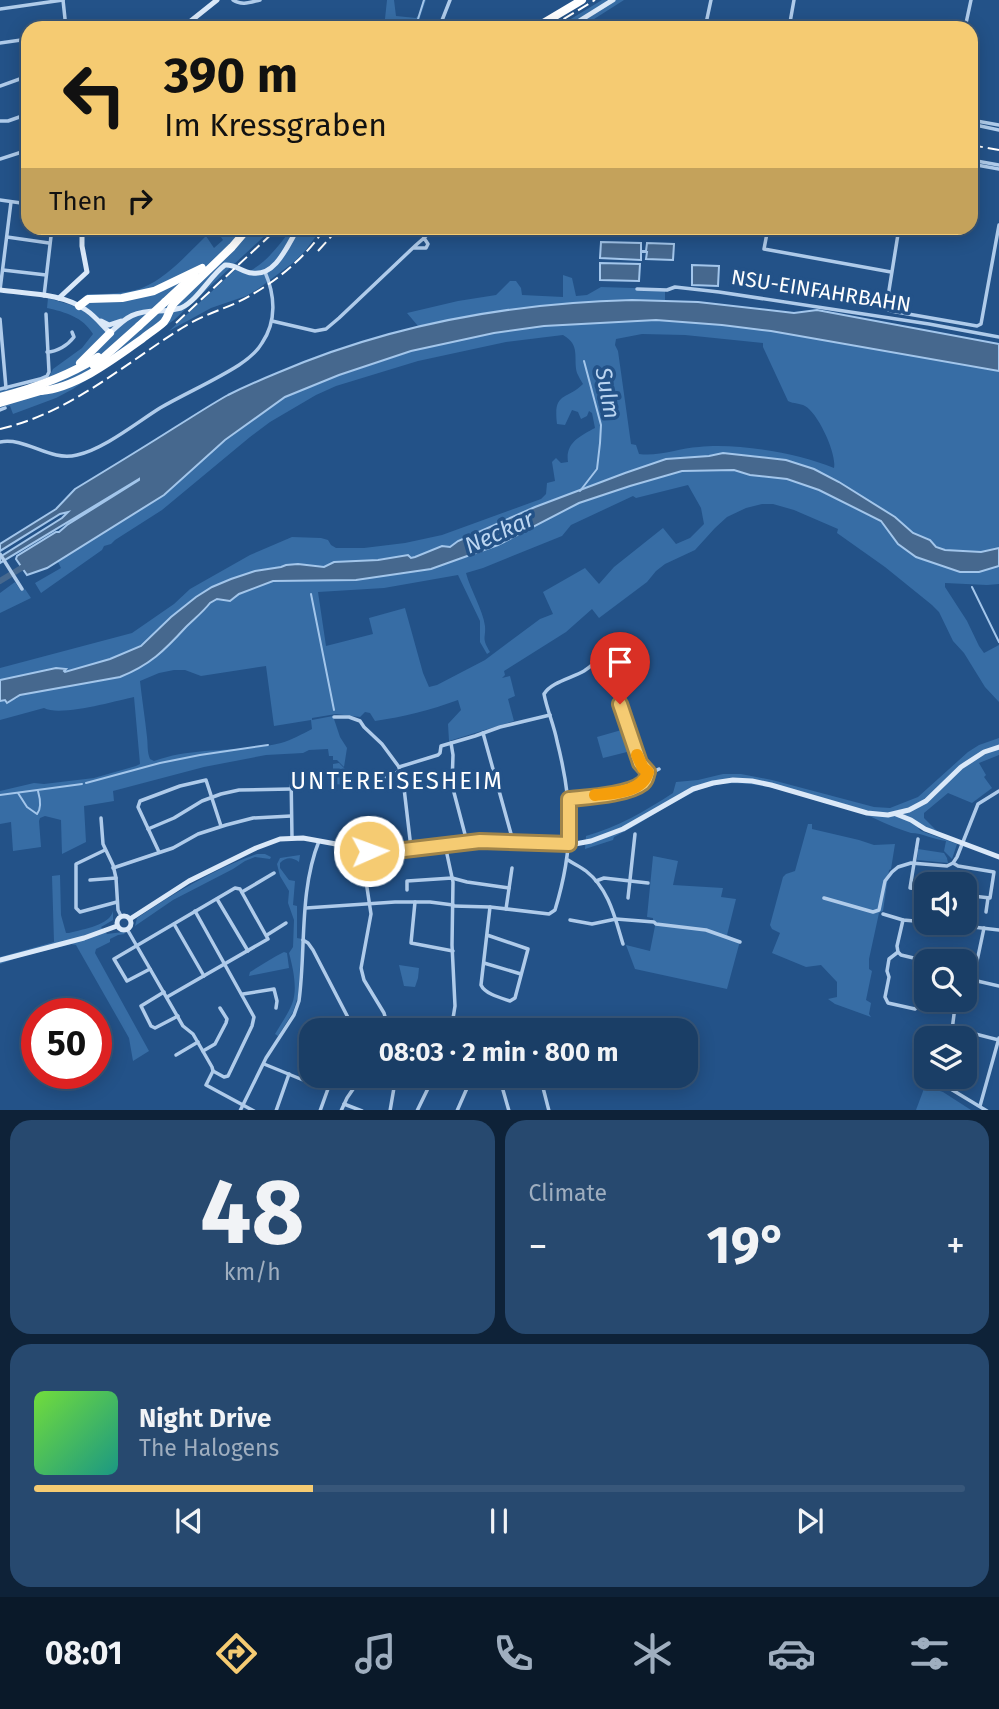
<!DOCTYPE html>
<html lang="en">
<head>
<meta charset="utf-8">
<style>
	:root { --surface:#1a3e66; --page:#27496f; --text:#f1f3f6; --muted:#9faebf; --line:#38577a; --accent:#f5cb72 }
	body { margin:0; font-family:"Fira Sans",sans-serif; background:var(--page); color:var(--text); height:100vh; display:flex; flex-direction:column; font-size:26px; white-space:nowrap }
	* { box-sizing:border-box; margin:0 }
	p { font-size:23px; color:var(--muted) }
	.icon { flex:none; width:38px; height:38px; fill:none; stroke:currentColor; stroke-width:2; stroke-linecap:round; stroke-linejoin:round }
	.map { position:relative; height:1110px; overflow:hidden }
	.details { display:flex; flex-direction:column; gap:10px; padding:10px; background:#0e2238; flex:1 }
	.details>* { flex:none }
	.top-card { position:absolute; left:21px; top:21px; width:957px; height:214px; border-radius:21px; box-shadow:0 4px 18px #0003,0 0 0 2px var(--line); background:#f5cb72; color:#111; overflow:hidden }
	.buttons { position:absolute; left:914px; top:872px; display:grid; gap:14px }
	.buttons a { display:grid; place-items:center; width:63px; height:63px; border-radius:14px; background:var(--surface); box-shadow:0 4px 18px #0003,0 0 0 2px var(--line); font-size:35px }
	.speed { position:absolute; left:21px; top:998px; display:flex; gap:14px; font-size:35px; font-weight:700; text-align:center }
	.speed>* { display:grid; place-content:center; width:91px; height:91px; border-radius:50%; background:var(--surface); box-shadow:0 4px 18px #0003,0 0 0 2px var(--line); line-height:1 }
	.speed .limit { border:10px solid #d22; background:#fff; color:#111 }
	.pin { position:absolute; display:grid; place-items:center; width:60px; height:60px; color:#fff; margin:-72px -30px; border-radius:50% 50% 50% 0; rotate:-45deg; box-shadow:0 0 7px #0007 }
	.pin .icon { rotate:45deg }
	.me { position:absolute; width:77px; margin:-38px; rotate:88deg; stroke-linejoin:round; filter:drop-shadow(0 0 5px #0008) }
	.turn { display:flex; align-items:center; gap:24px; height:147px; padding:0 28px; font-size:32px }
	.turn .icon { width:91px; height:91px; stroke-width:2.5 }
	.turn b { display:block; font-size:49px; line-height:60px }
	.then { display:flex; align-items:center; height:66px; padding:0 28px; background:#0003; gap:14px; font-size:26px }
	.big { font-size:52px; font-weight:700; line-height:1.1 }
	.details .widget { flex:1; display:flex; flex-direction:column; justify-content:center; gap:10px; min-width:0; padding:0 24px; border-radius:21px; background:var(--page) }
	.details .dial { align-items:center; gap:0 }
	.dial b { font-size:91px; line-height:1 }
	.song { display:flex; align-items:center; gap:21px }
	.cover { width:84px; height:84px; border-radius:10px; background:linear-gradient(135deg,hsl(100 70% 55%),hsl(170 70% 35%)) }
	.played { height:7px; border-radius:4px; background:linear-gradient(90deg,var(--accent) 30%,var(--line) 30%) }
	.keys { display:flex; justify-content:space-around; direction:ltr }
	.heat { display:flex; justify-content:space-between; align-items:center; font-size:38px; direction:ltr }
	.details .tiles { flex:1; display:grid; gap:10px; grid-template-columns:1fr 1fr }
	.widget:last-child { grid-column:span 2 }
	.trip { position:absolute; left:299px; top:1018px; width:399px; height:70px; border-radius:21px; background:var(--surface); box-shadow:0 4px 18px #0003,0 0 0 2px var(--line); font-weight:700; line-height:70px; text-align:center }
	.dock { display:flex; height:112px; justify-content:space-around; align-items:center; background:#0a1929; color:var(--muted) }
	.dock .icon { width:49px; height:49px }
	.dock .on { color:var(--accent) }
	.dock b { font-size:32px; color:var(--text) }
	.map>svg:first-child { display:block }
	.green { fill:#376da5; fill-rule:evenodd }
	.water { fill:#46688e; stroke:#a3c6eb; stroke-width:2 }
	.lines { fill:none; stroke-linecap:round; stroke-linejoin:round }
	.stream { stroke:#a3c6eb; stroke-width:2 }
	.river { stroke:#46688e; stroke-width:6 }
	.street { stroke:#afcbea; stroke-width:3.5 }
	.secondary { stroke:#dae8f8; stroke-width:5 }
	.highway { stroke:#fff; stroke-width:8 }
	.rail { stroke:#fff; stroke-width:2; stroke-dasharray:12 5; stroke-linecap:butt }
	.highway-bridge { stroke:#fff; stroke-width:8 }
	.route-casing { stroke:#9f844a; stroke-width:18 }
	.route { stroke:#f5cb72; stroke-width:12 }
	.slow { stroke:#f59e0b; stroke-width:12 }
	.labels { text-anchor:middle; stroke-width:7; stroke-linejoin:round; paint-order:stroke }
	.street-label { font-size:21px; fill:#fff; stroke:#235288 }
	.water-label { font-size:23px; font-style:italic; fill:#bbd5f1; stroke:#235288 }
	.quarter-label { font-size:24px; letter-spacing:2px; fill:#fff; stroke:#235288 }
</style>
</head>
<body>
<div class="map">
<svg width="999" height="1111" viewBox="0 0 999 1111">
	<rect width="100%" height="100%" fill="#235288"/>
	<g class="green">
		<path d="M387,0H394L396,16L416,18L420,13L423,0H426L419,20V28H384Z"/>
		<path d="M602,0H624L580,28H556Z"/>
		<path d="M215,228H273L174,320L73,389L56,398L13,414L10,406L0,408V390L21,387L49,377L53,369L82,348L93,334C83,317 65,312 47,308L48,298L71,305L82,310L86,305L87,294C105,294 125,294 142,288C167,278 186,255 206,236L214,248L223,240Z"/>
		<path d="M292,228H322L305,251L294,262L258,289L246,296L211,308L169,331L237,268L250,271C269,260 280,244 292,228Z"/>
		<path d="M563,275L572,278L576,296L587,295L601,287L665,289V301H598L537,306L418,326L407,313L458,301L496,295L510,281H516L521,288L522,295L563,297Z"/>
		<path d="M656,320L722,325L771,331L999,371V548L981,552L945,550L936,547L930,540L913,533L895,517L723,453L625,473L535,507L458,541L450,547L442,546L411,558H386L324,567L298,564L255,571L212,587L171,617L141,646L110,659L65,672L0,680V668L132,633L174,604L190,589L250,555L292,537L321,538L328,540L331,545L336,548H364L405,543L442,535L541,499L546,494L547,483L555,481L552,462L556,458L561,463L568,462C565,443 580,436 595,428L592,413L589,411L587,416L581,419L578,412L572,410L565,425L557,424C553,391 566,401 583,384C581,381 579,377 577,373C573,358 581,345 563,335L506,342L418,361L336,386L316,395L270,422L250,437L162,510L115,540L111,544L104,546L102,550L41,593L35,583L61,568L58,562L90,541L285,397L339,375L411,351L494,333L544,326ZM642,334L685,335L763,343V347L788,401C794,404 800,403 805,406C818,413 837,454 834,468C797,453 738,443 699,447C679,448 658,457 639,454L636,445L631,444L618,351L615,345L616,339Z"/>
		<path d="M734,470C752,476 769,475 787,479C820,486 851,506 881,521L887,529L960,572H979L999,566V584L987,585L945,583V587L967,621L979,646L984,653L999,645V702L985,687L964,653L953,641L939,612L932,605L885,567L837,533L838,529L794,510L773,504H762L746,508L727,517L715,528L695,550L665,564L656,571L647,582L599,618L592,609L566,632L504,671L505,675L502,678L510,676L515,696L508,699L514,721L449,741L448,724L461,710L458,700C431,710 403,717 375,721L370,713L365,712L360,717L336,714L312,718V720L333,716L340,737L347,748L344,767L337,760H333V756H329L328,749L309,750L303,753L266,755L204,767L113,791L114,801L84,806L86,842L62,854L61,820L45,816L40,818L39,821L41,847L13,851L11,822L0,824V791L34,783L44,784L94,778L136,766L140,764L134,697C115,701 60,717 44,708L0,720V701L16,699L20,695L120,677C148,666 168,646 189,625C196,618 204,606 212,601C219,598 227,599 234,599L239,594L273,581L357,580L479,551L498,545L579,503L630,486L682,471ZM688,485L701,508L704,524L690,538L676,544L663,528L614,567L599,584L585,568L543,592L553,614L540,619L485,660L437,685L429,687L423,673L405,608L369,618L373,634L326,646L318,592L384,588L458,575L480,621V642L487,654L490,652C481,637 486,639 485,626C483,610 470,589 466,573L483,568L562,536L571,525L633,496L636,498ZM266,666L274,726L311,720L312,729C302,734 292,740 281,743C239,753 195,746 154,761L150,759C147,752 148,745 147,737C145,718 142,700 140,681L159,673L174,670H185L201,676Z"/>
		<path d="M15,582L21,591L25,589L31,598L0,613V593Z"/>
		<path d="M625,729L631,751L603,758L597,737Z"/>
		<path d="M999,738V755L979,763L986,775L984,777L992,788L972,803L948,793L924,813V818L937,831L918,828L921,831L957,844L952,859L944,851L946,841C935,840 922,833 911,833C895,828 882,822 867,815C854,809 838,807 825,803C783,791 737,772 694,792C666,805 641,824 614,837L613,840L585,849L586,836C618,827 645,811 673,793L676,782L698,780L723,774H741L772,780L874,807L890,808L918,797L968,752L979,745Z"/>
		<path d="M339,763L346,770L351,786L336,784L331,790H328V771H333V764Z"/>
		<path d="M808,824H812V829L859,840L874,845L895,844L891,869L889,870L883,911L879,913L869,959V969L872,971L866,1000L871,1003L869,1014L871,1017L835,1004L828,999L837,997V982L821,965L806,967L772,953L780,933L772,929L770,925L783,877L786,874L795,871Z"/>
		<path d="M918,849L944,853L947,858L948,863L917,860Z"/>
		<path d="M257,854H265L271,857L270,859L255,857L245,861L233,869L173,900L135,926L137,918C175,893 214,869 257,854Z"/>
		<path d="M300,855L299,862C292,857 286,857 280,863V868L289,880L295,881L293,905L297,906V938L302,939L298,996L293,1012L278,1036L275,1034C281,1024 288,1014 292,1004C298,989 293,968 289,953L293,947L294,920L288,903L289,891L280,876L277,864L280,858Z"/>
		<path d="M653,856L678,861L673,885L723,888L721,897L736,899L727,935L740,941L727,989L635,969L626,945L650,951L656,921L653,920V918L647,917Z"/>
		<path d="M60,875L61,915L66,933H69C84,929 110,925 113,911V920L101,927L107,934L123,932L125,934L118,935L110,939V942L96,949L95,953L149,1051L133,1061L129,1038L76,945L71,944L20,957L0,964V957L54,942L52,876Z"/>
		<path d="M284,952L287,953L289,968L249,976L250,972C261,965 272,958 284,952Z"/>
		<path d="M399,965L419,968L418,978L415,987L404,986Z"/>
		<path d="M925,1086L943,1092L971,1110H916Z"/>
	</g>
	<g class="water">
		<path d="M601,242L641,243V251H646L647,243L674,244L673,260L646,259L647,252H641V260L600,258Z"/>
		<path d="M600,263L640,264L639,281L600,280Z"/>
		<path d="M692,265L719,266L718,286L692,285Z"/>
		<path d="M632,300L698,302L794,313L817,310L999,344V371L771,331L722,325L656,320L544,326L494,333L411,351L339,375L285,397L225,440L164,495L47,568L27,575L16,559L17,556L56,532H59L67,525L139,480V479L0,563V557L62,518L68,512L60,514L0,551V544L56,509L75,489C108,469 141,449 174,428C192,417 210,405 228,395C244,387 260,380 277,373C389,325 510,303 632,300Z"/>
		<path d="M723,453L786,460L814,469L839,482L895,517L913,533L930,540L936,547L945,550L981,552L999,548V566L979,572H960L916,557L898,544L881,521L819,490L787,479L750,475L734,470L682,471L630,486L579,503L498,545L431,569L356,580L273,581L239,594L230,601L217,599L210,603C203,612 194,619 186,627C164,651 150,665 120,677L20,695L7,703L5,700L0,701V680L56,668L66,669L64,671L65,672L110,659L141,646L171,617L196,597L212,587L231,579L255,571L281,567L286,565L298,564L324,567L334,562L378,560L408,555L411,558L415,557L442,546L450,547L458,541L535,507L625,473L666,459L709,456Z"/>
	</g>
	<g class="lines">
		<g class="stream">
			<path d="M418,28V19L424,0"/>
			<path d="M580,491L597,469L600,443L601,425L584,361"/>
			<path d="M972,587L999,642"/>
			<path d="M311,594L334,710"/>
			<path d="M86,783L160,763L200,755L268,745"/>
			<path d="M18,793L27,807L37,814C42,808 40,798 38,791"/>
			<path d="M0,795L82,784"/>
		</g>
		<path class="river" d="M0,581L28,564"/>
		<g class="street">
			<path d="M63,0L66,28"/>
			<path d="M233,0C242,6 251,2 260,0"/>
			<path d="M0,9L63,0"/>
			<path d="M439,28L450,0"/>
			<path d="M705,28L711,0"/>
			<path d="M789,28L794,0"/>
			<path d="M965,28L971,0"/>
			<path d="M0,43L28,39"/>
			<path d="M0,86L28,76"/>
			<path d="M971,120L999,125"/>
			<path d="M0,121H8L28,114"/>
			<path d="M971,124L999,130"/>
			<path d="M0,159L28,150"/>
			<path d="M971,160L999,165"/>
			<path d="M971,164L999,169"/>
			<path d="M25,184H28"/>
			<path d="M0,200L28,204"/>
			<path d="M768,228L764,249L891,272"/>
			<path d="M899,228L886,309L891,311L977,326L981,324L999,225"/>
			<path d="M7,237L49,243"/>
			<path d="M424,238L434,228"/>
			<path d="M3,270L46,275"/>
			<path d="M637,289L667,290L675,287L719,292L929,324L999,337"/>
			<path d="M0,290L11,202"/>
			<path d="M44,296L52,228"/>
			<path d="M0,319L6,388"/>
			<path d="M272,321L315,331L326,329L339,318L416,245L424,238L428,244L426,248H413"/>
			<path d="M47,352C57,352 68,345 74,337L72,332"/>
			<path d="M0,389L40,379L47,376L49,372L46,314"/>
			<path d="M0,410L5,408"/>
			<path d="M0,442C27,437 49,462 77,455C104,449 136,423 160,408C186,393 214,381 239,365C248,359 257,352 262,343C277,321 275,295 265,272"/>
			<path d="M0,554L22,589"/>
			<path d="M594,663C623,681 626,740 643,768C649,774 652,773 659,769"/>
			<path d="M334,717H349L360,721L364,727L382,744L399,767L404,788L411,848"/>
			<path d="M483,733L513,841"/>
			<path d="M451,743L453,755L452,785L467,842"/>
			<path d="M399,767L438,755L440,753L441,746L475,736L500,727L550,715"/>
			<path d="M291,773L292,838"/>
			<path d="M378,790L377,780L401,771"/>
			<path d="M569,799C588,797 628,795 643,783C647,779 646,778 648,772"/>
			<path d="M101,818L103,844L113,865L116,878L118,910L121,916"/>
			<path d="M148,829L174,818L202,801L221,794L239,790L291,789"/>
			<path d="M918,839L910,888L926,890"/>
			<path d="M445,845L453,882L452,945L455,1006L451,1031"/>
			<path d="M105,850L76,864V908L80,912L117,902"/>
			<path d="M369,851L366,881L371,914L361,968L364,980L384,1013L389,1031"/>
			<path d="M159,852L138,807L140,801L180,786L206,780L221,826"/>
			<path d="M568,860C574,864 581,867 586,871C609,889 615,918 623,944"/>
			<path d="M953,863L958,866L994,872L990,898L964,895"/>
			<path d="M113,868L173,848L198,834L226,825L253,818L291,816"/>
			<path d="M90,880L116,878"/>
			<path d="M596,881L604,878L648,883"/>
			<path d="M407,890V881L452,878L467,882L509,888"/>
			<path d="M242,892L274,873"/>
			<path d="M628,898L635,834"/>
			<path d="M824,898L873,912L879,910L885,881L892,872L898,867L911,863L947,866L953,863L957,857L978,804L999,791"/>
			<path d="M217,899L248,951"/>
			<path d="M415,902L411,943L453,951"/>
			<path d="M453,906L490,907L549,914L555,910C574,848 573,804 557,741C554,725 547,710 544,694C551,682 572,678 584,671C592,666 599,659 606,652"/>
			<path d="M306,908L395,902H430L453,905"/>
			<path d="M506,909L512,868"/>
			<path d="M195,911L254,1017L252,1026L228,1076L224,1077L213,1071"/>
			<path d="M986,912L988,898"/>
			<path d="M883,914L903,920L926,922"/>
			<path d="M570,920L592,924L616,919L654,922L656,924L706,930L740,942"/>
			<path d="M903,920L897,946L898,952L901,955L922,960L926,968"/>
			<path d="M930,922L999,930"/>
			<path d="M174,924L204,976"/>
			<path d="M127,929L183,1026L193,1034L212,1067L213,1071"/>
			<path d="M267,935L286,923"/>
			<path d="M487,935L528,949L515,998L510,1001C501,998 485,994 481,985L490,907"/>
			<path d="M303,940L308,943L313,950L355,1031"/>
			<path d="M898,952L889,959L887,971L889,977L885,997L888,1003L915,1009L920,1004L926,974"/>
			<path d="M484,963L521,974"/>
			<path d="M150,969L127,981L114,959L235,888L240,889L268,939L167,997"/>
			<path d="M964,980H973L999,986"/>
			<path d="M973,980L984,928"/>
			<path d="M164,992L141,1006L151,1026L155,1028L178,1016"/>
			<path d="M243,994L274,989L277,1001L276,1008"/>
			<path d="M318,1025L320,1031"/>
			<path d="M452,1028L459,1031"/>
			<path d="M952,1028L999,1040"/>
			<path d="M356,1031L388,1026"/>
			<path d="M951,1038L956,999"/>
			<path d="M203,1051L215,1044L226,1023L227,1019L220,1008"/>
			<path d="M176,1055L198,1042"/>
			<path d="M264,1064L303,1080"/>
			<path d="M213,1071L206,1085L254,1111"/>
			<path d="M499,1076L509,1111"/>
			<path d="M540,1076L549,1111"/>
			<path d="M948,1076L949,1088L987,1111"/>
			<path d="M344,1104L362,1111"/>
			<path d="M980,1106L999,1038"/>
			<path d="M240,1111L266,1058L294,1015L299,1001C306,949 299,891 319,841"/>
			<path d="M276,1111L289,1074"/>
			<path d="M320,1111L329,1086L330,1076"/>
			<path d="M341,1111L347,1098L362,1076"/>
			<path d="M390,1111L396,1076"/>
			<path d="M417,1111L434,1076"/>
			<path d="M457,1111L471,1079H477"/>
		</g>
		<g class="secondary">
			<path d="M182,28L217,0"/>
			<path d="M568,28L613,0"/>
			<path d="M0,290C28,294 62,293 86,310C95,316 102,325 110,333C127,316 135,311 159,311C166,311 174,310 181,308C198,300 210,276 225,265C235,264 242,272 252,273C276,277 288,244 298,228"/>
			<path d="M59,298L87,272L82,246V228"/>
			<path d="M101,321L109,325L121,321"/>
			<path d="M896,814L911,820L925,829L999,857"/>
			<circle cx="124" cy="923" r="7"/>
			<path d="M130,919L189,881L256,848L280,839L303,838L380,852L480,841L575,844L591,841L623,829L693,789L713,783L733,780L752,781L771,785L867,813L888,815L909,810L926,801L961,767L984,752L999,747"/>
			<path d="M0,960L84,938L117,926"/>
		</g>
		<g class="highway">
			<path d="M535,28L582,0"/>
			<path d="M165,302L194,275"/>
			<path d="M79,306L88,299L122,298L154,291L202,268"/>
			<path d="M80,363L110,333"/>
			<path d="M94,366L139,326"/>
			<path d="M41,391C76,388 114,359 142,339C149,333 158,328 164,322C169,316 169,309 174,303L232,247L244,233"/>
			<path d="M0,397C35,388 68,376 98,357"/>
			<path d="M0,403L44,390"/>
		</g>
		<g class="rail">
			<path d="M549,28L595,0"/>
			<path d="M971,145L999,150"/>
			<path d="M318,251L339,228"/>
			<path d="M176,323L278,228"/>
			<path d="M0,429C70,413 123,365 182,328C199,317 218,311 236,303C271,286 304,260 325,228"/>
		</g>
		<path class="highway-bridge" d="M139,326L165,302"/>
	</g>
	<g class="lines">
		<g class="route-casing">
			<path id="route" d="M369,851L387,852L480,841L569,844V799C588,797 628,795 643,783C647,779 646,778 648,772L640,763L620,704"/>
		</g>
		<use href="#route" class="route"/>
		<path class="slow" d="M595,795C613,793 642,793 648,772L643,768L637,755"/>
	</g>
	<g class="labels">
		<g class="street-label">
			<text transform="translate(821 291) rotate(9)" y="7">NSU-EINFAHRBAHN</text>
		</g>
		<g class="water-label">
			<text transform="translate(608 393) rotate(79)" y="8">Sulm</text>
			<text transform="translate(499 532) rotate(-24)" y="8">Neckar</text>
		</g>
		<g class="quarter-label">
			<text x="397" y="789">UNTEREISESHEIM</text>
		</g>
	</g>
</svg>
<div class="buttons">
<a><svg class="icon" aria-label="sound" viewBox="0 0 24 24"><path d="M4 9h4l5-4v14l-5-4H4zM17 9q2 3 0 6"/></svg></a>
<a><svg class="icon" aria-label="search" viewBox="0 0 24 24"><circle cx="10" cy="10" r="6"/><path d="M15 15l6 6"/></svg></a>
<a><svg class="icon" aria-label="layers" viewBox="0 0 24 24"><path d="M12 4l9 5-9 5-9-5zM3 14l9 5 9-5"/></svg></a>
</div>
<div class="speed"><div class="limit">50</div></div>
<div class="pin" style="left:620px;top:704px;background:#d93025"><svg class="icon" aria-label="arrive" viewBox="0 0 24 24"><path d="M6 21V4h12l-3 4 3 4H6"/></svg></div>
<svg class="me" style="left:369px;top:851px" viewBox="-20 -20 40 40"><circle r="17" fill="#f5cb72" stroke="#fff" stroke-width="3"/><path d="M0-11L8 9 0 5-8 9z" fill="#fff"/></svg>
<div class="trip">08:03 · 2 min · 800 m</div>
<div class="top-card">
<div class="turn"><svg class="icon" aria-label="left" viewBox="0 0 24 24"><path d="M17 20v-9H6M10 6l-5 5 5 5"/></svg><div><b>390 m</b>Im Kressgraben</div></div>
<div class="then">Then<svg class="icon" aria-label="right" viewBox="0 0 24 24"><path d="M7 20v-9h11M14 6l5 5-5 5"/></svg></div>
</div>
</div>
<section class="details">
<div class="tiles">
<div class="widget dial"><b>48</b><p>km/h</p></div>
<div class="widget"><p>Climate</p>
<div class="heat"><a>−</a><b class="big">19°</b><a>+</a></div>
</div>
<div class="widget">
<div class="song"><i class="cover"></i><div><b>Night Drive</b><p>The Halogens</p></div></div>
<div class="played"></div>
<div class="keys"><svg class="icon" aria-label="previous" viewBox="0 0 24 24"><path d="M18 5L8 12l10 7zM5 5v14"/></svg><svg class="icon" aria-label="pause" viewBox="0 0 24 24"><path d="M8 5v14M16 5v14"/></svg><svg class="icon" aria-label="next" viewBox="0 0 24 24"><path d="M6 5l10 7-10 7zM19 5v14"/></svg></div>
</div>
</div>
</section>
<nav class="dock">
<b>08:01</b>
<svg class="icon on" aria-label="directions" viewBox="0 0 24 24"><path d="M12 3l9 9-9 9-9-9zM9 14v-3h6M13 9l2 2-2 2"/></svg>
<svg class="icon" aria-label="music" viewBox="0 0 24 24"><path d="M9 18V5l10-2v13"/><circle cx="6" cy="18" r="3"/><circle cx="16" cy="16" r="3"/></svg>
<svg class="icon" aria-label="phone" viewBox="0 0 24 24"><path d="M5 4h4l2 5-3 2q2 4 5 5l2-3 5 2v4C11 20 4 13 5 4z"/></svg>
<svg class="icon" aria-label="climate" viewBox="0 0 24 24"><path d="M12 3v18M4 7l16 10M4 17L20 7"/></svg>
<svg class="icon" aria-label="car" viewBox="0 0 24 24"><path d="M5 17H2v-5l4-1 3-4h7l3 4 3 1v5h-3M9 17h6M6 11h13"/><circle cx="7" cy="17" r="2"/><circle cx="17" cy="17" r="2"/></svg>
<svg class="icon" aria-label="filters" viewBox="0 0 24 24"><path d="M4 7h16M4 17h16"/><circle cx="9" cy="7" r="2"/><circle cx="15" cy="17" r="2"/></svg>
</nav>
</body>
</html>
